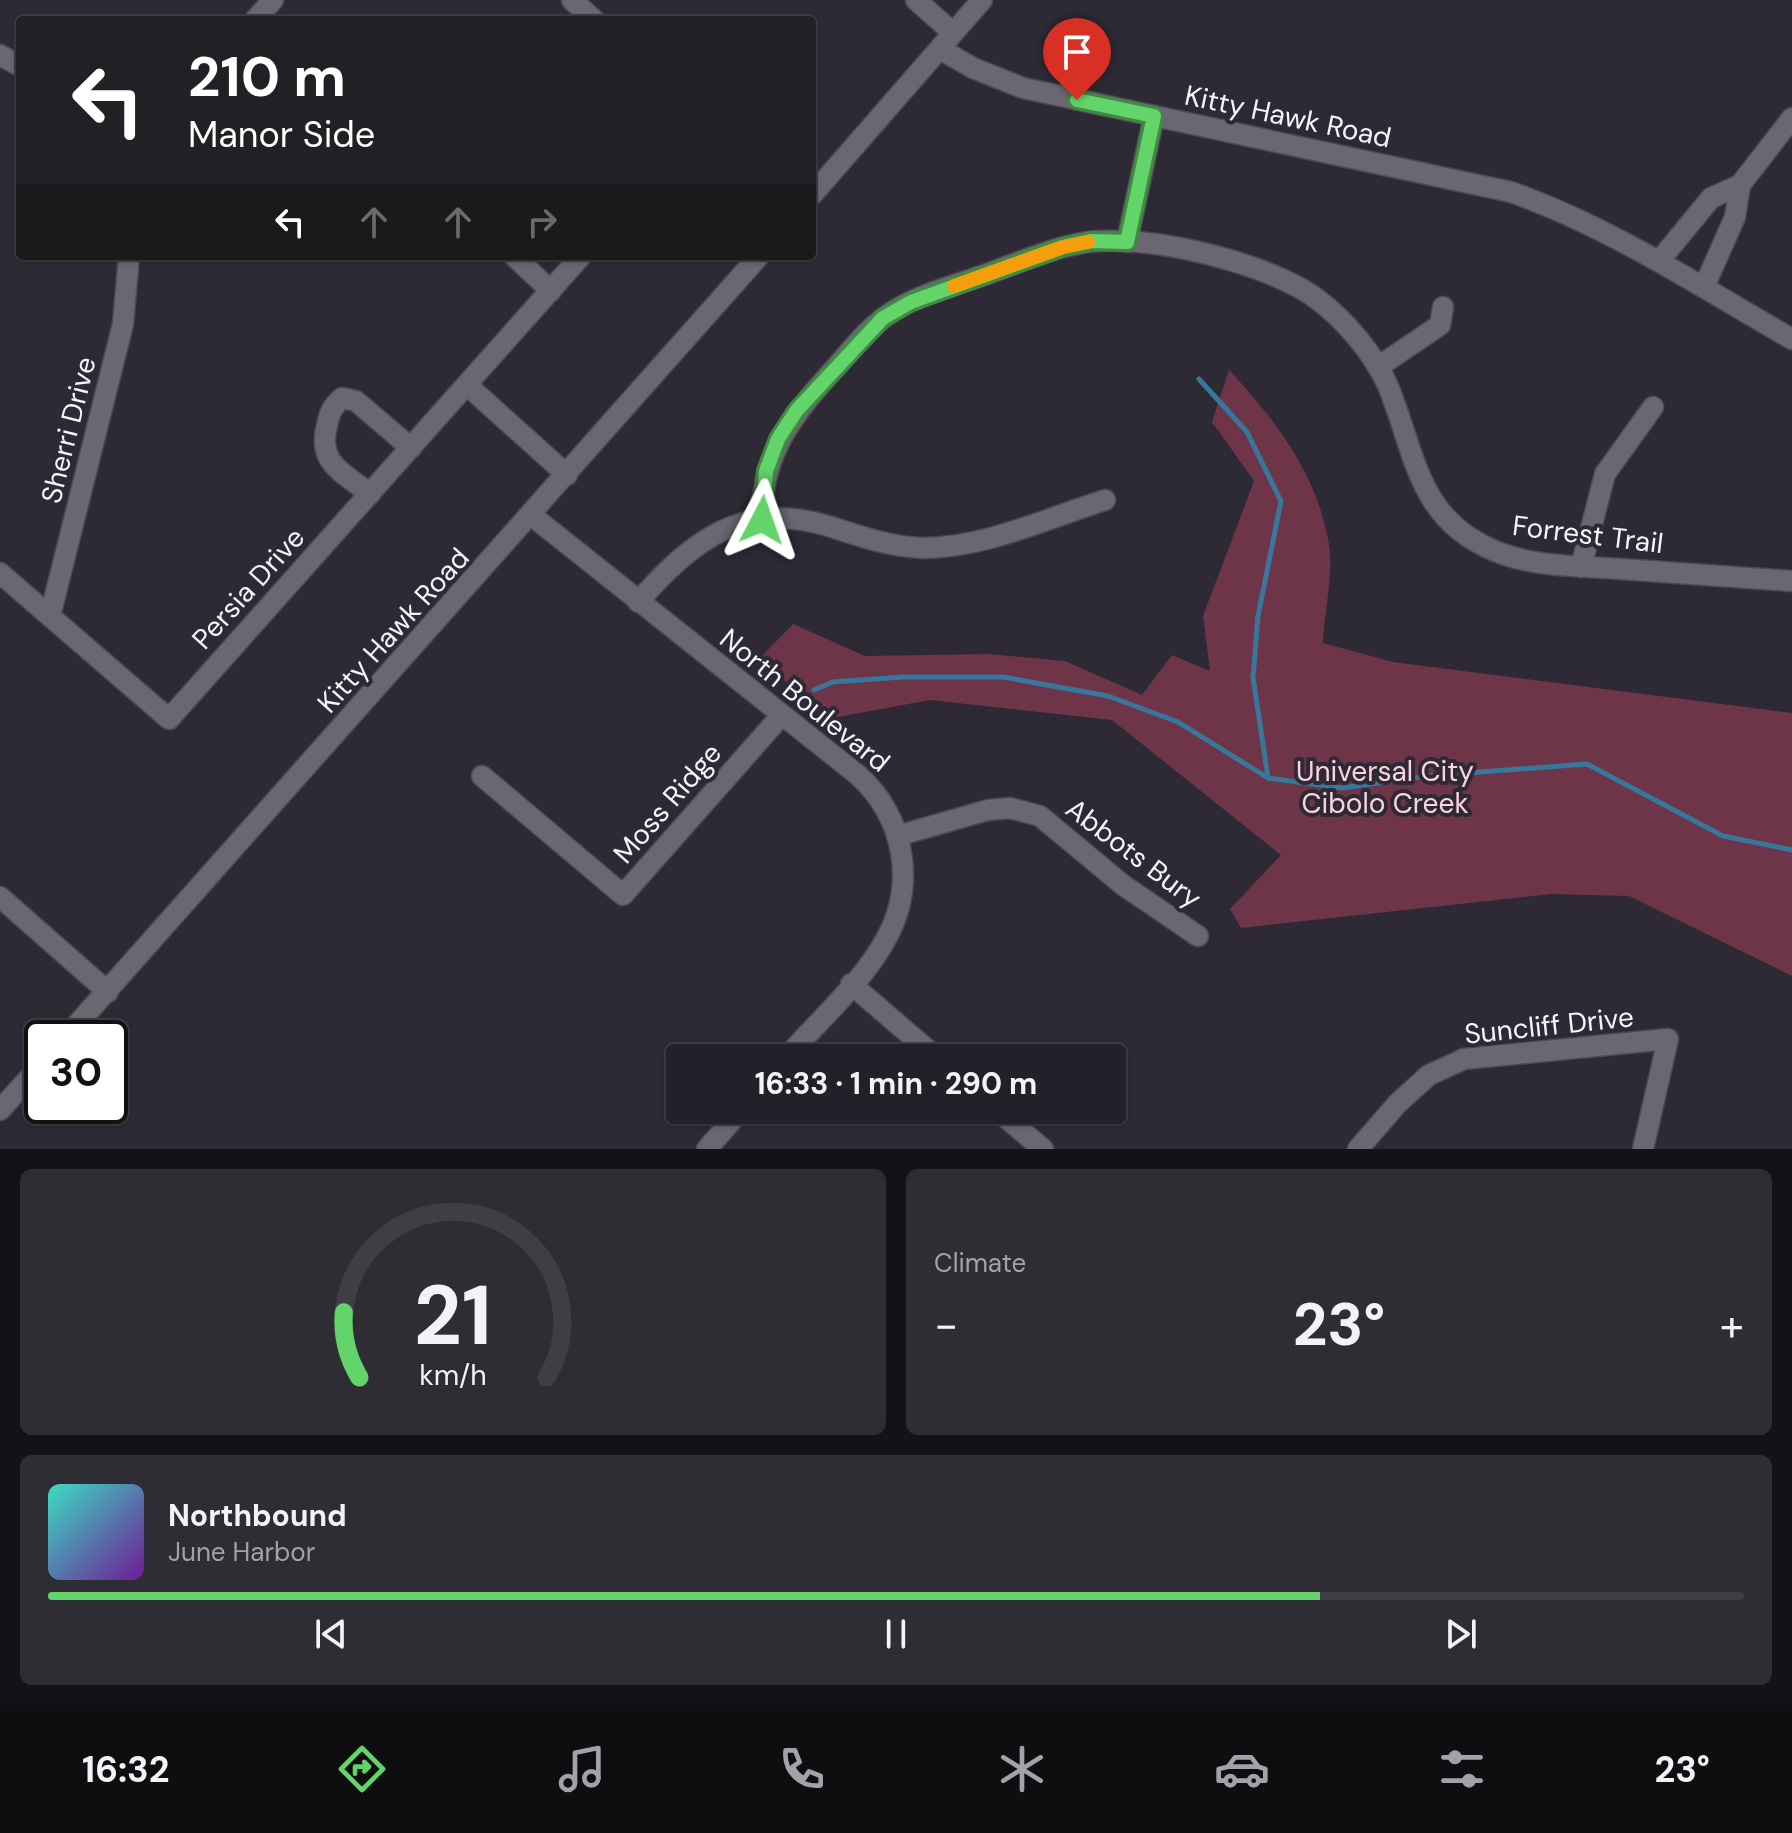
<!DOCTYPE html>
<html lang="en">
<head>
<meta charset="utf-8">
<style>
	:root { --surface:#222028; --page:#2e2d34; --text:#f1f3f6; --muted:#a2a3a8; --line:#3f3e45; --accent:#63d469 }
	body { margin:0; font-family:"DM Sans",sans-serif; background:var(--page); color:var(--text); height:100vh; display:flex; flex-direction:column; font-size:30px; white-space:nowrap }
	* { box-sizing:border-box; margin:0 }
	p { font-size:26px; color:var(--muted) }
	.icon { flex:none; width:44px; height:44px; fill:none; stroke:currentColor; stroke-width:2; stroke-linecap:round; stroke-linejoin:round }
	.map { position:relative; height:1149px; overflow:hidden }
	.sheet { display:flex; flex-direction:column; gap:20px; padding:20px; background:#131216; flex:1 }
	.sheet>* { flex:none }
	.guide { position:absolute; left:16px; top:16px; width:800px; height:244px; border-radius:8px; box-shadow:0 2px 6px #0004,0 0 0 2px var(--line); background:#202124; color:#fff; overflow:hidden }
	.speed { position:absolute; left:24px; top:1020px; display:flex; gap:16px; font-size:40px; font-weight:700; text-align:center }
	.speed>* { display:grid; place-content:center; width:104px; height:104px; border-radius:50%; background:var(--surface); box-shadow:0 2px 6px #0004,0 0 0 2px var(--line); line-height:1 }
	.speed .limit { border:4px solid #111; border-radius:12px; background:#fff; color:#111 }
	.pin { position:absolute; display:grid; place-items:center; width:68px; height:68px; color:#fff; margin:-82px -34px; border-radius:50% 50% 50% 0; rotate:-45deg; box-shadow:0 0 8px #0007 }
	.pin .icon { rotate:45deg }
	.me { position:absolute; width:88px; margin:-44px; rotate:4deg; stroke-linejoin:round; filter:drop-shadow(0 0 6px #0008) }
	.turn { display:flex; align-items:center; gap:28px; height:168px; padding:0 40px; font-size:36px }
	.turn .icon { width:104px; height:104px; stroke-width:2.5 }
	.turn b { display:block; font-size:56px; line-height:68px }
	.lanes { display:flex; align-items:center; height:76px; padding:0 40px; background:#0003; justify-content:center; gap:40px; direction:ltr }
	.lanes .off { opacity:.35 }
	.big { font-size:60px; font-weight:700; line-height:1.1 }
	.sheet .card { flex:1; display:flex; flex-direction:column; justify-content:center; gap:12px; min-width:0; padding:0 28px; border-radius:12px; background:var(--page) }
	.sheet .dial { align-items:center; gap:0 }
	.dial svg { height:208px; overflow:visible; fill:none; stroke:var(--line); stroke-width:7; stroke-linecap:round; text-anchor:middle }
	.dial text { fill:var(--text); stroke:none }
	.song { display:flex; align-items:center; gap:24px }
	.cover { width:96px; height:96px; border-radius:12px; background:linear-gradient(135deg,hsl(170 70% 55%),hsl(280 70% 35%)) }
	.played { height:8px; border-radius:4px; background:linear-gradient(90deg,var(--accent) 75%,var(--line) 75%) }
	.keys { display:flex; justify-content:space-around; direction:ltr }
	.heat { display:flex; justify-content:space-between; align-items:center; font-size:44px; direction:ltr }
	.sheet .tiles { flex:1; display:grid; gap:20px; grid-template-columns:1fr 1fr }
	.card:last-child { grid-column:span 2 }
	.trip { position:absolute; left:666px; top:1044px; width:460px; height:80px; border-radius:8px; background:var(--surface); box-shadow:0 2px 6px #0004,0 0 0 2px var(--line); font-weight:700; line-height:80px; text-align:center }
	.tabs { display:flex; height:128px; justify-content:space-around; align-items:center; background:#0e0d10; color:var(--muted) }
	.tabs .icon { width:56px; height:56px }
	.tabs .selected { color:var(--accent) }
	.tabs b { font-size:36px; color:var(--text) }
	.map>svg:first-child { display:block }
	.green { fill:#6e3549 }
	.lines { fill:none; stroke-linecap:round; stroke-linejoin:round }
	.stream { stroke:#37779c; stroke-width:5 }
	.minor-casing { stroke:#4c4952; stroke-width:23 }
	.minor { stroke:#6a6773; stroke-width:20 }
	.route-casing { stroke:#408a44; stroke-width:20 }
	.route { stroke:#63d469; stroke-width:14 }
	.slow { stroke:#f59e0b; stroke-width:14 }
	.labels { text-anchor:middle; stroke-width:8; stroke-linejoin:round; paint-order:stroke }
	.street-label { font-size:28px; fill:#f5f3fb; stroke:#2d2a35 }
	.park-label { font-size:28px; fill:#fbd3de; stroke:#2d2a35 }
</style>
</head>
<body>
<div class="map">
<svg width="1792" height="1149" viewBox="0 0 1792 1149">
	<rect width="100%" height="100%" fill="#2d2a35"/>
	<path class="green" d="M1229,370C1277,422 1316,472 1329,544C1334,574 1324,612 1323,643L1393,662L1792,713V976L1629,896L1551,894L1241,928L1230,909L1281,855L1112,720L930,700L832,718L758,660L793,624L865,656L989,654L1065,661L1142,695L1172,655L1210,671L1203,616L1254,481L1212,422Z"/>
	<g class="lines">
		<g class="stream">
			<path d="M1199,379L1247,432L1281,501L1258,616L1253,677L1268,778"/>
			<path d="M814,690L833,682L902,677H1003L1108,696L1178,722L1268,778L1342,788L1427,776L1587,764L1723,836L1792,850"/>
		</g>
		<g class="minor-casing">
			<g id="minor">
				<path d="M572,0L594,20"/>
				<path d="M916,0L953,33"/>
				<path d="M255,20L273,0"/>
				<path d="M940,49L973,68L1023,88L1511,192C1612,228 1699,286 1792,339"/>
				<path d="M0,55L20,66"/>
				<path d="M812,195L982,0"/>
				<path d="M1127,242L1154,116"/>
				<path d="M514,256L551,291"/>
				<path d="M1660,260L1711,198L1740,185"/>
				<path d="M1704,287L1735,217L1740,185L1792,118"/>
				<path d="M1378,367L1440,325L1443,307"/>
				<path d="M467,385L567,475"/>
				<path d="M370,494C343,472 317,464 327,425C330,412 332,407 342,398L356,401L411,448"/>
				<path d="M531,515L858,775C904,817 917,883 886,939C862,983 819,1020 786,1058"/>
				<path d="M762,520C760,454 795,412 838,365C855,345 872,324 895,310C921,294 953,286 981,276C1016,264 1052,247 1089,242C1149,234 1269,263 1317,299C1345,320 1374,354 1388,386C1416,454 1417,519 1495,551C1533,567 1579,566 1620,569C1677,573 1735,577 1792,581"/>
				<path d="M1581,567L1605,474L1653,407"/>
				<path d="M0,573L169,719L581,256"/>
				<path d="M638,602C692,541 742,500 828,526C860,536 889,547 923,548C984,548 1048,518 1105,500"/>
				<path d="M50,616L123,324L129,256"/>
				<path d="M482,776L623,895L780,717"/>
				<path d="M897,836L988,810L1010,808L1040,816L1123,885L1198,936"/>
				<path d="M0,897L108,992"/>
				<path d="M851,984L937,1058"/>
				<path d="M65,1038L759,256"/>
				<path d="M0,1110L42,1064"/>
				<path d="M997,1110L1043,1149"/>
				<path d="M707,1149L741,1110"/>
				<path d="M1358,1149L1398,1103L1429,1075L1464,1059L1668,1039L1643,1149"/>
			</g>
		</g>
		<use href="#minor" class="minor"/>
	</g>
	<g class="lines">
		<g class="route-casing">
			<path id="route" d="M762,520L766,471L778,439L797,410L883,318L911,302L1063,247L1091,241L1127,242L1154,116L1077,100"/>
		</g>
		<use href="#route" class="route"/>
		<path class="slow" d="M954,286L1063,247L1088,242"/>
	</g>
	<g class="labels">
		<g class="street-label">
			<text transform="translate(1288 116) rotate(12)" y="10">Kitty Hawk Road</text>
			<text transform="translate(68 430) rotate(-76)" y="10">Sherri Drive</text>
			<text transform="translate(1588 534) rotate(7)" y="10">Forrest Trail</text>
			<text transform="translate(248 588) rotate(-48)" y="10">Persia Drive</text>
			<text transform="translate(393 630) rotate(-48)" y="10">Kitty Hawk Road</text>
			<text transform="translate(805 700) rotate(39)" y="10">North Boulevard</text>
			<text transform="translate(667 803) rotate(-49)" y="10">Moss Ridge</text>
			<text transform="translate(1134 853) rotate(37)" y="10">Abbots Bury</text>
			<text transform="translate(1549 1025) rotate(-6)" y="10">Suncliff Drive</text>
		</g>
		<g class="park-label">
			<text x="1385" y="781">Universal City<tspan x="1385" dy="32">Cibolo Creek</tspan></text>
		</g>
	</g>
</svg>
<div class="speed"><div class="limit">30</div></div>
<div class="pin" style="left:1077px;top:100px;background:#d93025"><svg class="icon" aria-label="arrive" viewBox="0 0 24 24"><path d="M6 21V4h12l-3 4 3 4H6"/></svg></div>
<svg class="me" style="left:762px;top:520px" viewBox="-20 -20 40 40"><path d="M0-17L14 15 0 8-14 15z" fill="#63d469" stroke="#fff" stroke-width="4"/></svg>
<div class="trip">16:33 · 1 min · 290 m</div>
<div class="guide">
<div class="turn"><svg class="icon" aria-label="left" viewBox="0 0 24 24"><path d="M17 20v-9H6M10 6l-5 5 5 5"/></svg><div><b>210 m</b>Manor Side</div></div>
<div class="lanes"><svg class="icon" aria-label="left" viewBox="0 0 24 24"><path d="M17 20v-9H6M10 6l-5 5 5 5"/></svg><svg class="icon off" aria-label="ahead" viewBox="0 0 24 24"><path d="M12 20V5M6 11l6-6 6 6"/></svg><svg class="icon off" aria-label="ahead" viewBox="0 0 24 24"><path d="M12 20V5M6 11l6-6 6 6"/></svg><svg class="icon off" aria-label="right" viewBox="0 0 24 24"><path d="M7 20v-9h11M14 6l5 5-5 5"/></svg></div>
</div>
</div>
<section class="sheet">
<div class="tiles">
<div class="card dial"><svg viewBox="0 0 100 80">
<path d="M14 69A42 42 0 1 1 86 69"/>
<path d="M14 69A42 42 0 0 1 8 44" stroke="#63d469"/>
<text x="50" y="56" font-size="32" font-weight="700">21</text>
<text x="50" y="72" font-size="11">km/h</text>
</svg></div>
<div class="card"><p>Climate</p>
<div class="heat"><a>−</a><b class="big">23°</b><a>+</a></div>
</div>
<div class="card">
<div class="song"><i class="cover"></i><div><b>Northbound</b><p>June Harbor</p></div></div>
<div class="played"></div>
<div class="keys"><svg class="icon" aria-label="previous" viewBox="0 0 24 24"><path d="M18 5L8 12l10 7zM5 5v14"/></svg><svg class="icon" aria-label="pause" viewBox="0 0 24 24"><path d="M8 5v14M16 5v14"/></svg><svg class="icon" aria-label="next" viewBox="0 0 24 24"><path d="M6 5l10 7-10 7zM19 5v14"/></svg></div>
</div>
</div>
</section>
<nav class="tabs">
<b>16:32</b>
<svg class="icon selected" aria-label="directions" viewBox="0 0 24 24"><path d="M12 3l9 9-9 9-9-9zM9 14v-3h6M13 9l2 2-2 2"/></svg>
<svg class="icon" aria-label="music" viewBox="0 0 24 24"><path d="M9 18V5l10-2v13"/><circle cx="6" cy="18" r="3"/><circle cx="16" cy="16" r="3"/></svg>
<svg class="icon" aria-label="phone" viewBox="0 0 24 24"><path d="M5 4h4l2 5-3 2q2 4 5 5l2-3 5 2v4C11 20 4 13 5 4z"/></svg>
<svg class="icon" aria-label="climate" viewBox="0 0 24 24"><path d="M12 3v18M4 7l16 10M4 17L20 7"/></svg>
<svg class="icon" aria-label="car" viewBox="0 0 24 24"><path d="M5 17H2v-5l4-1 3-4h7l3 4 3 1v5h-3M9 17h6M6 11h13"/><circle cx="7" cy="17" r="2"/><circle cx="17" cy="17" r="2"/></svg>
<svg class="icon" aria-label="filters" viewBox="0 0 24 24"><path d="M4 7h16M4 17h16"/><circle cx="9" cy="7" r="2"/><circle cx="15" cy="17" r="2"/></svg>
<b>23°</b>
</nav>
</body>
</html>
